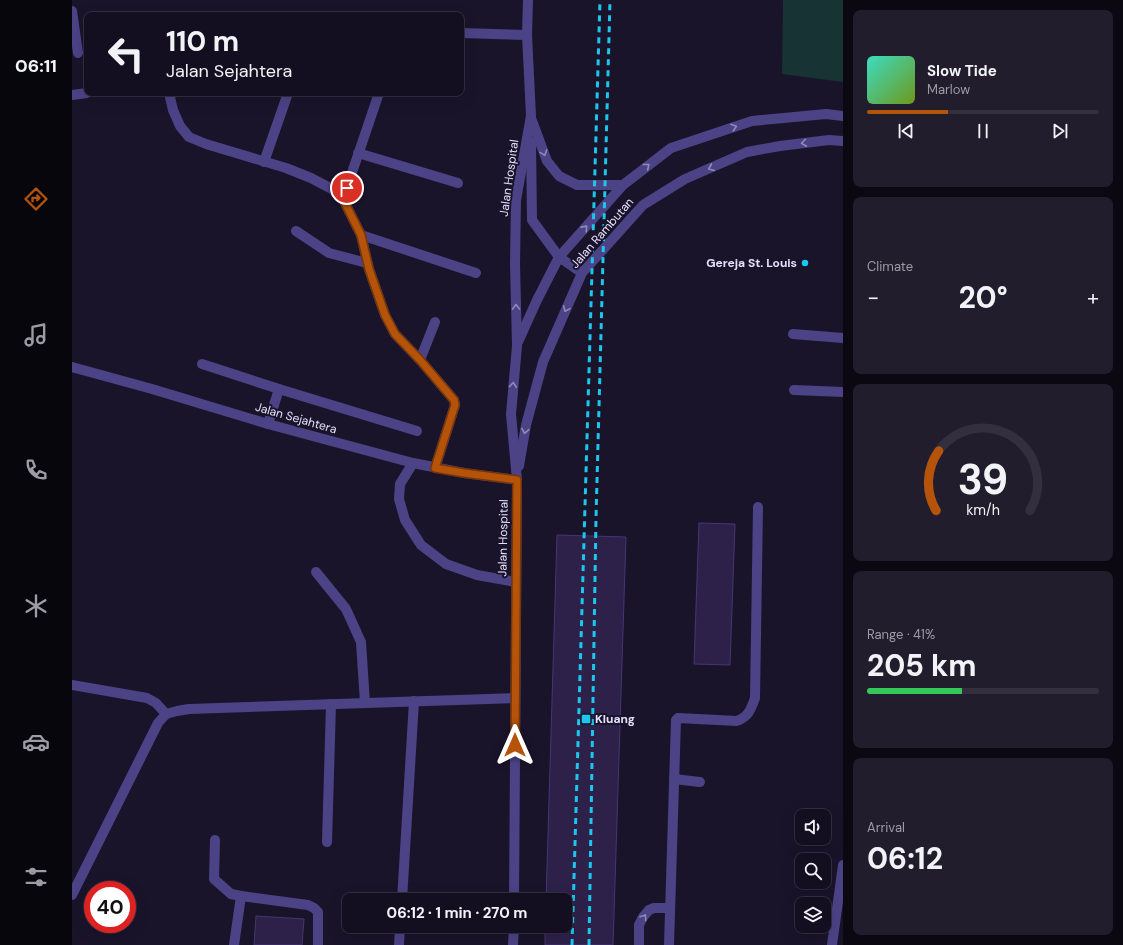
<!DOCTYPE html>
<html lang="en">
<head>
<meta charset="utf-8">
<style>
	:root { --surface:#140f20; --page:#211d2d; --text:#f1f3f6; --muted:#9d9ca5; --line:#332f3e; --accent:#b45309 }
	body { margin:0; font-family:"DM Sans",sans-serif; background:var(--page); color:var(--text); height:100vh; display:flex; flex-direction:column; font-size:15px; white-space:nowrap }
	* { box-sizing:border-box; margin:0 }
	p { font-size:13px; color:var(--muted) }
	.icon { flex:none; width:22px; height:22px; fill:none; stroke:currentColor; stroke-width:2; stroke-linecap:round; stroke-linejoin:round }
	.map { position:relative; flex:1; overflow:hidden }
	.side { display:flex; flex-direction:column; gap:10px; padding:10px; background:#0b0812; width:280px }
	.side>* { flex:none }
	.top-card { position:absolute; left:12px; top:12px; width:380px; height:84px; border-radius:8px; box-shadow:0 4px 16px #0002,0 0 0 1px var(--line); background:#140f20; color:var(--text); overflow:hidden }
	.buttons { position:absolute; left:723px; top:809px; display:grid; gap:8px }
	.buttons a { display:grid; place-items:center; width:36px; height:36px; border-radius:8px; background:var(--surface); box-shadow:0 4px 16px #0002,0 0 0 1px var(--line); font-size:20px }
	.speed { position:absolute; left:12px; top:881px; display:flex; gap:8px; font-size:20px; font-weight:700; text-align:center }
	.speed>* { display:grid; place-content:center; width:52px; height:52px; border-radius:50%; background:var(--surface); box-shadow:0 4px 16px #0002,0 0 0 1px var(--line); line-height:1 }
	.speed .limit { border:6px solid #d22; background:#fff; color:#111 }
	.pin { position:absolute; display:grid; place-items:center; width:34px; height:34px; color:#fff; margin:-17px; border:2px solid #fff; border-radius:50%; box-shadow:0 1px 4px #0007 }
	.me { position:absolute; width:44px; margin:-22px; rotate:0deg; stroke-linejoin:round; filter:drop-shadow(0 0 3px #0008) }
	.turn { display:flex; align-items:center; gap:14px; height:84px; padding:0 16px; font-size:18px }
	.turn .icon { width:52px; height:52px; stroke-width:2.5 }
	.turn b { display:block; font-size:28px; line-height:34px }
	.big { font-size:30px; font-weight:700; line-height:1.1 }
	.side .card { flex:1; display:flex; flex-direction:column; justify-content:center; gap:6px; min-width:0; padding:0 14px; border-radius:8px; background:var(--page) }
	.side .dial { align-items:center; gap:0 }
	.dial svg { height:104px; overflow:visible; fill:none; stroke:var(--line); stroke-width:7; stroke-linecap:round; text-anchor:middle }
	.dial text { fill:var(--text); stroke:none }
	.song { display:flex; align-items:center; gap:12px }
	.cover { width:48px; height:48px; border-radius:6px; background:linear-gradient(135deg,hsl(170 70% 55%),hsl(80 70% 35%)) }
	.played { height:4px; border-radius:2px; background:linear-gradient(90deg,var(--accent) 35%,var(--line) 35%) }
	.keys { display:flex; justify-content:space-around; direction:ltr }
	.heat { display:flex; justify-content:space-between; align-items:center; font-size:22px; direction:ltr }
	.charge { height:6px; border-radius:3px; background:linear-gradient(90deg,#34c759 41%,var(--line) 0) }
	.trip { position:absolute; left:270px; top:893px; width:230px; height:40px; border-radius:8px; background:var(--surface); box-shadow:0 4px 16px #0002,0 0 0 1px var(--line); font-weight:700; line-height:40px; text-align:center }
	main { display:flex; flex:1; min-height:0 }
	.dock { display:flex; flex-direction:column; width:72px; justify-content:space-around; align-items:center; background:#08060d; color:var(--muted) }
	.dock .icon { width:28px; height:28px }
	.dock .selected { color:var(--accent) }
	.dock b { font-size:18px; color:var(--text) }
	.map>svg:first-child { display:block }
	.green { fill:#173334 }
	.building { fill:#2d214a; stroke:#473574 }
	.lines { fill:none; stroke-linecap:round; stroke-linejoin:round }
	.minor { stroke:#4b4386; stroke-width:10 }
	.rail { stroke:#1cc6ec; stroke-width:3; stroke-dasharray:6 5; stroke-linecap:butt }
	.oneway { stroke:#908abb }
	.route-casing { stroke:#753606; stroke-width:10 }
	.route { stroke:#b45309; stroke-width:7 }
	.poi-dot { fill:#1cc6ec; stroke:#1a142b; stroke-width:1.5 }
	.labels { text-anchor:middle; stroke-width:4; stroke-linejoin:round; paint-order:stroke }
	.street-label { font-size:12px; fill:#e5e0fc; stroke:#1a142b }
	.poi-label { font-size:12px; font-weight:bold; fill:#e5e0fc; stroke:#1a142b; text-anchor:end }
</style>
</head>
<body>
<main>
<nav class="dock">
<b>06:11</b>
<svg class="icon selected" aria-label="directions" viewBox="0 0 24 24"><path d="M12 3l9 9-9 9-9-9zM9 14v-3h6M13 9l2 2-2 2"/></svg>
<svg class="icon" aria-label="music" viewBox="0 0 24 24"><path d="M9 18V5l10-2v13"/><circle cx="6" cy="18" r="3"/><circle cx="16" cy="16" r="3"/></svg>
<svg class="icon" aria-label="phone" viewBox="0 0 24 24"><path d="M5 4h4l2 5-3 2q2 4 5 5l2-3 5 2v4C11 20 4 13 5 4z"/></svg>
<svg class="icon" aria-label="climate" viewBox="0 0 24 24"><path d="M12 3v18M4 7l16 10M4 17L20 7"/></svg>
<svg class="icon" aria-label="car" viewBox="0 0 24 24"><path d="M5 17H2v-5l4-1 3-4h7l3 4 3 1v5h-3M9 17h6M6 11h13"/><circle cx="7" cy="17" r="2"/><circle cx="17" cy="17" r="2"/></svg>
<svg class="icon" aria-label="filters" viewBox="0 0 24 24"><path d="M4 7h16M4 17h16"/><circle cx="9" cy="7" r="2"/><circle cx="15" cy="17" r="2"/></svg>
</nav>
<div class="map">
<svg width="771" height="945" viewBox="0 0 771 945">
	<rect width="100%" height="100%" fill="#1a142b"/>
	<path class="green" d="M711,0H771V82L710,74Z"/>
	<g class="building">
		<path d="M627,523L663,524L658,665L622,664Z"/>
		<path d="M485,535L554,537L541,945H473V926H493V900H474Z"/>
		<path d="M184,916L232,919L230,945H182Z"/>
	</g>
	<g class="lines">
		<g class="minor">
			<path d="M0,11L6,53"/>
			<path d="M389,33L455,35"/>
			<path d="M97,93L101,110L108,126L117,137L134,144L214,168L239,178L260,189L271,199L289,235L297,269L313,315L323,334L348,360L382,400L383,405L363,468"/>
			<path d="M0,95L15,93"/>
			<path d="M459,118L475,161L487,176L505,185H551"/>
			<path d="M459,142L460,220L487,257L510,273"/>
			<path d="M286,153L386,183"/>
			<path d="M192,162L216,93"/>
			<path d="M271,199L307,93"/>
			<path d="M224,231L257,253L291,262H295"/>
			<path d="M289,235L404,273"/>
			<path d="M721,334L771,338"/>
			<path d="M446,342L465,300L487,257L551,185L599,148L680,121L754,114L771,116"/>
			<path d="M348,360L363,322"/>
			<path d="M130,364L207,389"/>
			<path d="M0,367L80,389L196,424L341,463L392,473L445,480"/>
			<path d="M722,390L771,392"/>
			<path d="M196,424L207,389L345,431"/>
			<path d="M341,463L328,484L327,499L333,520L349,545L374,564L405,575L444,582"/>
			<path d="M447,466L454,425L471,362L510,273L571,205L613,179L675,152L708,146L757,140L771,141"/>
			<path d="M244,572L274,609L289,642L293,703"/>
			<path d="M0,685L75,698L84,703L94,714"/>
			<path d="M602,779L628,782"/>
			<path d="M143,840L142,879L159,894L169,896L236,905L242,908L246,912V945"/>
			<path d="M255,842L259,704"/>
			<path d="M0,895L86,723L94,714L105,711L117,709L443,698"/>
			<path d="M330,900L342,701"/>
			<path d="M442,900L445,480L439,414L445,346L443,264L444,200L459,116L455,35L456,0"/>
			<path d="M162,945L169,896"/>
			<path d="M327,945L328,926"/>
			<path d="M441,945L442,926"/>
			<path d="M567,945V925L571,917L577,910L582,908H597"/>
			<path d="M597,945L604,720L606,718L665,721C677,716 679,709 683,698L686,507"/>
			<path d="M760,945L771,865"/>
		</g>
		<g class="rail">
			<path d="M500,945L528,0"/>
			<path d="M517,945L524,518L538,0"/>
		</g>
	</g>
	<defs><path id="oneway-chevron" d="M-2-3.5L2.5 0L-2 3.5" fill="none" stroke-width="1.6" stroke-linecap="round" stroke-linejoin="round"/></defs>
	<g class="oneway">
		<use href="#oneway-chevron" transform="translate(662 127) rotate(-18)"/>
		<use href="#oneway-chevron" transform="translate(732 143) rotate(173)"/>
		<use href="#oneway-chevron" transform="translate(472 153) rotate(70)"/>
		<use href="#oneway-chevron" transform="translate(575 166) rotate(-38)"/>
		<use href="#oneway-chevron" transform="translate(639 168) rotate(157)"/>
		<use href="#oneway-chevron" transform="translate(513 228) rotate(-48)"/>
		<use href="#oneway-chevron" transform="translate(444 307) rotate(-91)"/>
		<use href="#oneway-chevron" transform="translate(494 309) rotate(114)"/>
		<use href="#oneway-chevron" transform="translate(441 385) rotate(-85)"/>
		<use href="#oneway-chevron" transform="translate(453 431) rotate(100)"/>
		<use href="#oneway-chevron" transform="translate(572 917) rotate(-56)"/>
	</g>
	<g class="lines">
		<g class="route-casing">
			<path id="route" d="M275,188L271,199L289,235L297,269L313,315L323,334L348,360L382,400L383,405L363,468L392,473L445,480L443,745"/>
		</g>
		<use href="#route" class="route"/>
	</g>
	<g class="poi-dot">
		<circle cx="733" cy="263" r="4"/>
		<rect x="509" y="714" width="10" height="10" rx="2"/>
	</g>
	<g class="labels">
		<g class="street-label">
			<text transform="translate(437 178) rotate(-82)" y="4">Jalan Hospital</text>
			<text transform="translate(530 233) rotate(-49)" y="4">Jalan Rambutan</text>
			<text transform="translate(224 418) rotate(16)" y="4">Jalan Sejahtera</text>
			<text transform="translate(431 538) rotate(-89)" y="4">Jalan Hospital</text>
		</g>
		<g class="poi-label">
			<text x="725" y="267">Gereja St. Louis</text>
			<text x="523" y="723" text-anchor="start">Kluang</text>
		</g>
	</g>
</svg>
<div class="buttons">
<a><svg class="icon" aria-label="sound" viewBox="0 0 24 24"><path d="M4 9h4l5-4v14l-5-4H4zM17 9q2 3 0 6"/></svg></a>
<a><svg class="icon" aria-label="search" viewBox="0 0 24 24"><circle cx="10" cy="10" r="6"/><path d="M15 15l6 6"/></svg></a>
<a><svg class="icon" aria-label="layers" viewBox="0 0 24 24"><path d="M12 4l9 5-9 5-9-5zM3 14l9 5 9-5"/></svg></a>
</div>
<div class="speed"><div class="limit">40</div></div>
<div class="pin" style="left:275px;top:188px;background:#d93025"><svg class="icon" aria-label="arrive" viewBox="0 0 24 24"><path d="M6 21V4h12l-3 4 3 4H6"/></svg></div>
<svg class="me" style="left:443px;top:745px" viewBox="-20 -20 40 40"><path d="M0-17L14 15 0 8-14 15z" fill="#b45309" stroke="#fff" stroke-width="4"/></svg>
<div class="trip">06:12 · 1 min · 270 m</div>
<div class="top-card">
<div class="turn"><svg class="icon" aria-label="left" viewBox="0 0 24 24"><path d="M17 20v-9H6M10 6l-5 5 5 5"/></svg><div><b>110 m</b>Jalan Sejahtera</div></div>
</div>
</div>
<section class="side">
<div class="card">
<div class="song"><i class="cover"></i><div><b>Slow Tide</b><p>Marlow</p></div></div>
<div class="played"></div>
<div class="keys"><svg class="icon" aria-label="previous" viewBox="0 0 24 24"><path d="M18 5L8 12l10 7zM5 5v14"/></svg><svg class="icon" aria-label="pause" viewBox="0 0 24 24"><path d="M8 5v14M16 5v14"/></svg><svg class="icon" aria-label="next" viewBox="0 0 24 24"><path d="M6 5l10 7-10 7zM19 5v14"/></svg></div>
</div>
<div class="card"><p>Climate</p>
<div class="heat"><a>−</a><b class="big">20°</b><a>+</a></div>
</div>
<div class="card dial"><svg viewBox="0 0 100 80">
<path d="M14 69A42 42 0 1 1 86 69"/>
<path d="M14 69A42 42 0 0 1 16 23" stroke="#b45309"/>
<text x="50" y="56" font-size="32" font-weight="700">39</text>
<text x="50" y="72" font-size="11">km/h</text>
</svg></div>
<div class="card"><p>Range · 41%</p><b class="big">205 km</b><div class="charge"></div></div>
<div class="card"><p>Arrival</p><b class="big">06:12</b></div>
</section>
</main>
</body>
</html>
